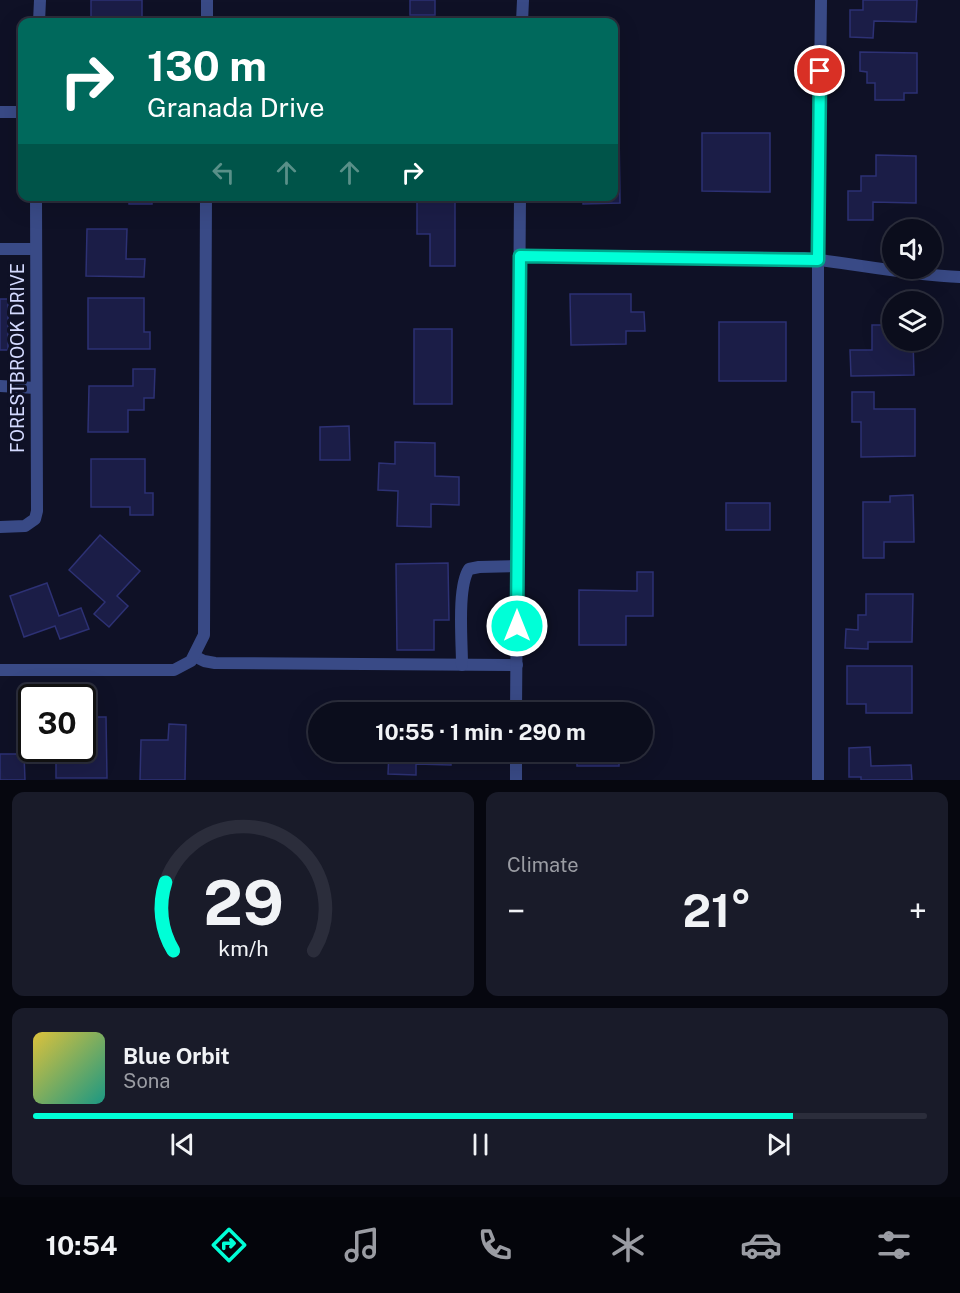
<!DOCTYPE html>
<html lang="en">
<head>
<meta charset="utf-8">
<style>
	:root { --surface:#0b0d1c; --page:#191b29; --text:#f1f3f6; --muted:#9a9ca3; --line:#2b2d3b; --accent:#00ffd7 }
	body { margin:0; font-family:"Public Sans",sans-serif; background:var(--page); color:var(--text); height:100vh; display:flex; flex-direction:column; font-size:22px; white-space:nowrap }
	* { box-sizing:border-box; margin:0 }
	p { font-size:20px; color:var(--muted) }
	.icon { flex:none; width:33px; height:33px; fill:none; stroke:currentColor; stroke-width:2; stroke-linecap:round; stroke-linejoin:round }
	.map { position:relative; height:780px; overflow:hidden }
	.drawer { display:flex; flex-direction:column; gap:12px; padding:12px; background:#06070f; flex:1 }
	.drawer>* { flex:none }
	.top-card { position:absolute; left:18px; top:18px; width:600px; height:183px; border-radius:12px; box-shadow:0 6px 24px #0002,0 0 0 2px var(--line); background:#00695c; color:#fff; overflow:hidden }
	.tools { position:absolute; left:882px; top:219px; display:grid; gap:12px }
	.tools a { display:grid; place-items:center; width:60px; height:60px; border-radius:50%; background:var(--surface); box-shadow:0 6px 24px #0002,0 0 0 2px var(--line); font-size:30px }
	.speed { position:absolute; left:18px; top:684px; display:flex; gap:12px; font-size:30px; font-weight:700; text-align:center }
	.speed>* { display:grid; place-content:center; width:78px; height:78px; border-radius:50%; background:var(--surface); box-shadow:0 6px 24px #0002,0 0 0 2px var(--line); line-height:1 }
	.speed .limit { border:3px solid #111; border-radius:9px; background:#fff; color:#111 }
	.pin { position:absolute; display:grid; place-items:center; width:51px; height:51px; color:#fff; margin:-26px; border:3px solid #fff; border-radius:50%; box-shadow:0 2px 6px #0007 }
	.me { position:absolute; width:66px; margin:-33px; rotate:0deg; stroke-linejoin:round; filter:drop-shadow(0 0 4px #0008) }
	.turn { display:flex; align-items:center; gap:21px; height:126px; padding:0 30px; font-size:27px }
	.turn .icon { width:78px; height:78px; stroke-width:2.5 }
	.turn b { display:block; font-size:42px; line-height:51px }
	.lanes { display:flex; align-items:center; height:57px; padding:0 30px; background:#0003; justify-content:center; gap:30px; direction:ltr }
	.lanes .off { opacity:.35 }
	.big { font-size:45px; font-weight:700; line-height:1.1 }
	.drawer .widget { flex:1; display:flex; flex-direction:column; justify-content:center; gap:9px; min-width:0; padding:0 21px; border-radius:12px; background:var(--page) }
	.drawer .dial { align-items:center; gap:0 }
	.dial svg { height:156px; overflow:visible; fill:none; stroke:var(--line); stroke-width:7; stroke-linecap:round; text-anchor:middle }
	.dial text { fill:var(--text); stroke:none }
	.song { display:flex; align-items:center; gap:18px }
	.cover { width:72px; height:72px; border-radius:9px; background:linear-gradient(135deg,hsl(50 70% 55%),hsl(170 70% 35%)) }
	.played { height:6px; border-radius:3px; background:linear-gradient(90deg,var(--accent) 85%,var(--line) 85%) }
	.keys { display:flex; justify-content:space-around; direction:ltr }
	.heat { display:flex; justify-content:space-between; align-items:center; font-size:33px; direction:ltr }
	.drawer .tiles { flex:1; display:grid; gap:12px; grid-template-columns:1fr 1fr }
	.widget:last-child { grid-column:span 2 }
	.trip { position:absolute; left:308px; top:702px; width:345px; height:60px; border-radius:30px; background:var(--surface); box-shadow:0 6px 24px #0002,0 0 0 2px var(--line); font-weight:700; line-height:60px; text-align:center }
	.menu { display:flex; height:96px; justify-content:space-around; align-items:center; background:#04050b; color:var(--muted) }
	.menu .icon { width:42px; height:42px }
	.menu .current { color:var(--accent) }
	.menu b { font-size:27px; color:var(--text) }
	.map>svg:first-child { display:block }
	.building { fill:#1b1d47; stroke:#2d3174; stroke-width:1.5 }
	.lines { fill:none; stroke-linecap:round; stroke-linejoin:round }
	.lane { stroke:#394a86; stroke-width:12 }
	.street { stroke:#394a86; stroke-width:12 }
	.route-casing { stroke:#00a68c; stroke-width:15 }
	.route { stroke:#00ffd7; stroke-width:10 }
	.labels { text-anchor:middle; stroke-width:6; stroke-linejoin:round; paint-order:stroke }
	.street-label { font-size:18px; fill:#d4daff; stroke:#0f1126 }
</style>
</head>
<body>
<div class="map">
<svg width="960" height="780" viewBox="0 0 960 780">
	<rect width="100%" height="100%" fill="#0f1126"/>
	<g class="building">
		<path d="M91,0H142V21H153V22H91Z"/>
		<rect x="410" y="0" width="25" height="15"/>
		<path d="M863,0H917L916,22L874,21L873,38L850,37V10H863Z"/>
		<path d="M860,52L917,53V93H904V100H875V83H867V72L860,71Z"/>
		<path d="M614,129H619L620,203L583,204V196H614Z"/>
		<path d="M702,133H770V192L702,191Z"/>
		<path d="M876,155L916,156V203L873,202V220H848V191H861V176H876Z"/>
		<rect x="129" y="196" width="23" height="8"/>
		<path d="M417,196H455V266H430V234H417Z"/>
		<path d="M87,229H127L126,259H145L144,277L86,276Z"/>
		<path d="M570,294H631V312H644L645,331H626V344L571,345Z"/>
		<path d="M88,298H144V332H150V349H88Z"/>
		<rect x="0" y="299" width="8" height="51"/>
		<rect x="719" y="322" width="67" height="59"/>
		<path d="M872,325H892V340H913L914,375L851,376L850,350H872Z"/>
		<rect x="414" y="329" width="38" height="75"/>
		<path d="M133,369H155L154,398H144V410H128V432H88L89,386H133Z"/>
		<path d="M852,392H874V409H915V456L861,457V422H852Z"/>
		<path d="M349,426L350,460H320V427Z"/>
		<path d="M395,442L435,443V476L459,477V505L431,504V527L397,526L398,491L378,490L379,463L395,464Z"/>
		<path d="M91,459H145V493H153V515H130V507H91Z"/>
		<path d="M913,495L914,542H884V558H863V502H890V496Z"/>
		<rect x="726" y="503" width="44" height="27"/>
		<path d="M100,535L140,571L117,596L128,606L109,627L94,614L105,602L69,570Z"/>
		<path d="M448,563L449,620H434V650H397L396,564Z"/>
		<path d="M637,572H653V616H626V645H579V590L637,591Z"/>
		<path d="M47,583L59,616L81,608L89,629L60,639L55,626L24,637L10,596Z"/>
		<path d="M866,594H913L912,642H868V649L845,648L846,629L858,630V615H866Z"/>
		<path d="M847,666H912V713H866V704H847Z"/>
		<rect x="577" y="705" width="53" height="7"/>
		<path d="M404,707L451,708V712H404Z"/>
		<path d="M90,717H106L107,778H56V748H82V727L90,726Z"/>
		<path d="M169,724L186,725L185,780H140L141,740H168Z"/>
		<path d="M870,747L871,766L911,765L912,780H861V777H849V748Z"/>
		<path d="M389,752H451V765L416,764V775L388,774Z"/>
		<rect x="577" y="752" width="42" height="14"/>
		<path d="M0,754H24L25,780H0Z"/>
	</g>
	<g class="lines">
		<g class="lane">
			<path d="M207,22V0"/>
			<path d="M0,112H22"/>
			<path d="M0,386L36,388"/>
			<path d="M194,656L204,661L215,663L517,665"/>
			<path d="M462,665C462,641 457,587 469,569L479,567L517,566"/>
			<path d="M0,670H174L191,661L204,635L206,196"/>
			<path d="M818,780V260L821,0"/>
		</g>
		<g class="street">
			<path d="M39,22L40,0"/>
			<path d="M522,22L523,0"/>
			<path d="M0,249H35"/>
			<path d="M520,256L804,258C856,264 907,275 960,277"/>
			<path d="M0,527L25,526L35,519L37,511L36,196"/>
			<path d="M516,712L520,196"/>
			<path d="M516,780V752"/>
		</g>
	</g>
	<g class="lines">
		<g class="route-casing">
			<path id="route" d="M517,626L520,256L818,260L820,71"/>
		</g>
		<use href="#route" class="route"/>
	</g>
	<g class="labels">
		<g class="street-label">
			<text transform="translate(18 358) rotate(-90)" y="6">FORESTBROOK DRIVE</text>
		</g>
	</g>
</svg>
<div class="tools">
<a><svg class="icon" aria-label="sound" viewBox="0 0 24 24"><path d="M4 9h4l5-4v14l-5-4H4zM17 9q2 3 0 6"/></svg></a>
<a><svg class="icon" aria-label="layers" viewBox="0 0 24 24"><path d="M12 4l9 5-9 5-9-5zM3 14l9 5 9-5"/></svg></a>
</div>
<div class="speed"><div class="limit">30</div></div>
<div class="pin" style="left:820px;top:71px;background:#d93025"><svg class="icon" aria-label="arrive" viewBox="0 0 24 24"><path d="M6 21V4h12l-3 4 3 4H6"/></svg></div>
<svg class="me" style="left:517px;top:626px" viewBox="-20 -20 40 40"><circle r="17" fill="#00ffd7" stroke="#fff" stroke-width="3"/><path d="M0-11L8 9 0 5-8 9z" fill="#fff"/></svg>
<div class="trip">10:55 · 1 min · 290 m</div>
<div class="top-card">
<div class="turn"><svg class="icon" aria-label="right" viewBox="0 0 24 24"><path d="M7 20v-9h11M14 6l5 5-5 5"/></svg><div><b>130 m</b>Granada Drive</div></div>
<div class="lanes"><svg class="icon off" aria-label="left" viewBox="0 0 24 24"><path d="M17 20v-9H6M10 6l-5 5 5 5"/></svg><svg class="icon off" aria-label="ahead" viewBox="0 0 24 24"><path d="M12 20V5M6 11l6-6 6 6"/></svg><svg class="icon off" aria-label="ahead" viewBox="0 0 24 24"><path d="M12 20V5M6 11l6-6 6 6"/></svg><svg class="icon" aria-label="right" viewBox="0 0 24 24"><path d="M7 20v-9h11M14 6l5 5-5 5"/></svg></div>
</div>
</div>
<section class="drawer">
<div class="tiles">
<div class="widget dial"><svg viewBox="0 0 100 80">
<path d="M14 69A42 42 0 1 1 86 69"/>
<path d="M14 69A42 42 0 0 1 10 34" stroke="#00ffd7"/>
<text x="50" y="56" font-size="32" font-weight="700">29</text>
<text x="50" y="72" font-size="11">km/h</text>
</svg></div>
<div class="widget"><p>Climate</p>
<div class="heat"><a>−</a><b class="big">21°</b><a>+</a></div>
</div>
<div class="widget">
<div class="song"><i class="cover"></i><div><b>Blue Orbit</b><p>Sona</p></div></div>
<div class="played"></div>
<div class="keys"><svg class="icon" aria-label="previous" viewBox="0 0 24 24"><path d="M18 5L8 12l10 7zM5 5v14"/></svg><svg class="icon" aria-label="pause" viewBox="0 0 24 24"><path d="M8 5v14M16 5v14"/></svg><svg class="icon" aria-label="next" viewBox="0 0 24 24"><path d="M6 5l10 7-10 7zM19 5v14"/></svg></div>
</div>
</div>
</section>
<nav class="menu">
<b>10:54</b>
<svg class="icon current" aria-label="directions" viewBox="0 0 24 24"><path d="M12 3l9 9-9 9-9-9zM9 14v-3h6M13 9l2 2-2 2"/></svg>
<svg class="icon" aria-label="music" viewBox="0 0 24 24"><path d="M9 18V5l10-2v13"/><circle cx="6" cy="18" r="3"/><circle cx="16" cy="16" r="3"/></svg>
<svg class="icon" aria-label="phone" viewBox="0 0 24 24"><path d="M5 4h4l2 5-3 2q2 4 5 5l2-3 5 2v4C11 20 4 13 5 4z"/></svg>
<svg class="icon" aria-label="climate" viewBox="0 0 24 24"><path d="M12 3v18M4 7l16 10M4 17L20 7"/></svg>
<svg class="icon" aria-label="car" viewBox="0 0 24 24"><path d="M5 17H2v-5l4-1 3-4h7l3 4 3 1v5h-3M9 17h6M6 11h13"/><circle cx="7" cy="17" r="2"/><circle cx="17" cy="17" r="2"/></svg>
<svg class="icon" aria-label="filters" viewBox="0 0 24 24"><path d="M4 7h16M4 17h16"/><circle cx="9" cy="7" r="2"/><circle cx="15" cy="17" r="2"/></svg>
</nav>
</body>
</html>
